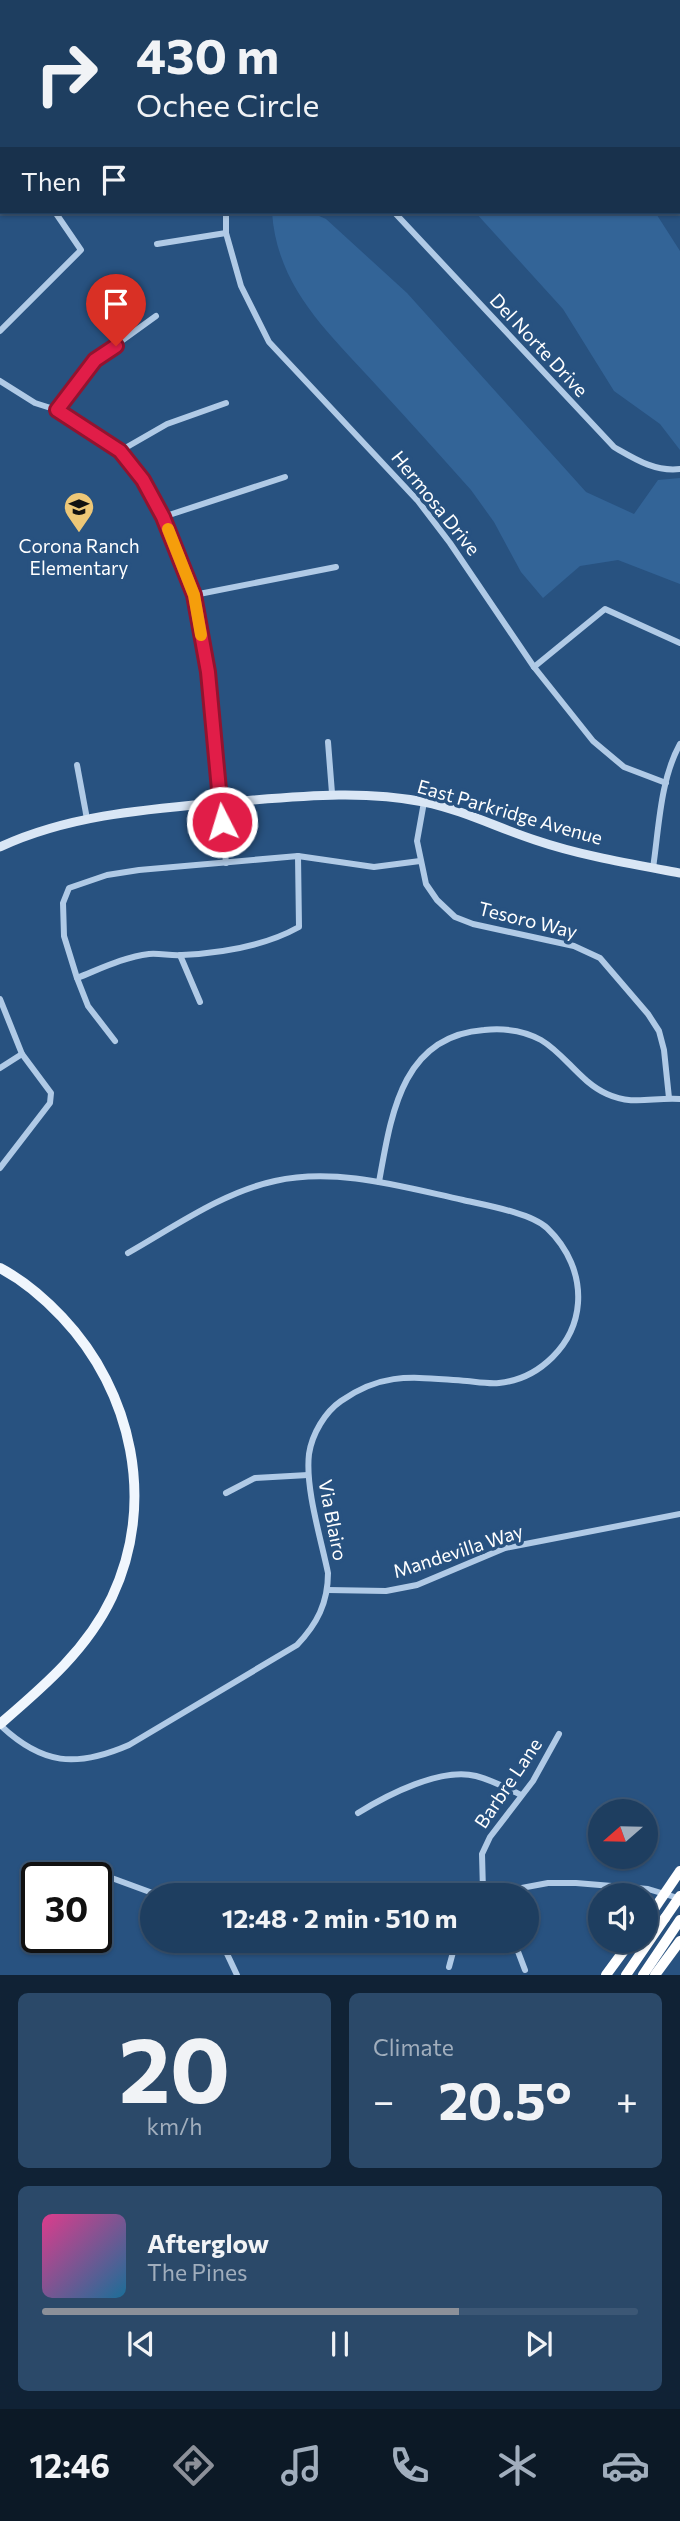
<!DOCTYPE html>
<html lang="en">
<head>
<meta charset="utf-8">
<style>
	:root { --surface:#1e3e60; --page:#2b4969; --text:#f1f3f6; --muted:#a1aebd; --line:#3c5775; --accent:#8c9099 }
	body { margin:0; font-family:Commissioner,sans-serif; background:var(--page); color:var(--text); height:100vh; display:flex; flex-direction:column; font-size:26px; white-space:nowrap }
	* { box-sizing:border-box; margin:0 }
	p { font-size:23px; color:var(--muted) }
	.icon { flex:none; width:38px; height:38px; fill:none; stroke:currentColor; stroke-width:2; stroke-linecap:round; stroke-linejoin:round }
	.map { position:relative; height:1975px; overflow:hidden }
	.sheet { display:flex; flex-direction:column; gap:18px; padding:18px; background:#102235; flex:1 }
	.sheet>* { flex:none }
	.top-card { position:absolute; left:0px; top:0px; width:681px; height:214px; box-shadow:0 2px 5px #0004,0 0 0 2px var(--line); background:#1e3e60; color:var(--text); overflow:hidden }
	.needle { width:46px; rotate:250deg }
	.fabs { position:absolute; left:588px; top:1799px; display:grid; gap:14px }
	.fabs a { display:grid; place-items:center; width:70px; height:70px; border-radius:50%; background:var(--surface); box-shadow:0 2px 5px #0004,0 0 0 2px var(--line); font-size:35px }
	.speed { position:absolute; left:21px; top:1862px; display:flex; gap:14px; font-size:35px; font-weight:700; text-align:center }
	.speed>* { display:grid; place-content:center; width:91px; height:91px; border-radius:50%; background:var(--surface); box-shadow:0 2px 5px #0004,0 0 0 2px var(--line); line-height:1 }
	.speed .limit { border:4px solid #111; border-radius:10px; background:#fff; color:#111 }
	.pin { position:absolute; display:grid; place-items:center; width:60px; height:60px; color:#fff; margin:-72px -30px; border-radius:50% 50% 50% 0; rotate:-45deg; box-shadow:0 0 7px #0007 }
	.pin .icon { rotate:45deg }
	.me { position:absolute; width:77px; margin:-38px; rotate:355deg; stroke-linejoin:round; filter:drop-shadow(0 0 5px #0008) }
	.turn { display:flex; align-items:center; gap:24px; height:147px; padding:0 21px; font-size:32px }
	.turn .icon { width:91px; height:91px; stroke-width:2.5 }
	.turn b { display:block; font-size:49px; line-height:60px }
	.then { display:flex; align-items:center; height:66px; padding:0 21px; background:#0003; gap:14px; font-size:26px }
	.big { font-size:52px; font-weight:700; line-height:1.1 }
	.sheet .card { flex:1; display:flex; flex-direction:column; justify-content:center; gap:10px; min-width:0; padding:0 24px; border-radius:10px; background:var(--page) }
	.sheet .dial { align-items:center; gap:0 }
	.dial b { font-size:91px; line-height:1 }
	.song { display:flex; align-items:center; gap:21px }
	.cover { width:84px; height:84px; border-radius:10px; background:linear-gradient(135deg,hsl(330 70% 55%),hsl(200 70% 35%)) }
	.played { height:7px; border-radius:4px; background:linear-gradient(90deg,var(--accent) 70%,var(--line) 70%) }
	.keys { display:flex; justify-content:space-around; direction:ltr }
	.heat { display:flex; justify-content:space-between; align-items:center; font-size:38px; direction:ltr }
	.sheet .tiles { flex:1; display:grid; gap:18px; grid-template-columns:1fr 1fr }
	.card:last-child { grid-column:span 2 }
	.trip { position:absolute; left:140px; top:1883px; width:399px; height:70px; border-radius:35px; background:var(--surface); box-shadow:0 2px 5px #0004,0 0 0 2px var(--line); font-weight:700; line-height:70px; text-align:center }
	.menu { display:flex; height:112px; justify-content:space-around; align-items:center; background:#0c1926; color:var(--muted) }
	.menu .icon { width:49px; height:49px }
	.menu .on { color:var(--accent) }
	.menu b { font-size:32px; color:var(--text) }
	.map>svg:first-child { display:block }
	.green { fill:#336497 }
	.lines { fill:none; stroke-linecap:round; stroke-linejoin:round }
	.minor { stroke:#b0cae6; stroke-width:6 }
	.secondary { stroke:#d9e6f5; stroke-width:9 }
	.primary { stroke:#f0f6fd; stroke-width:10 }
	.motorway { stroke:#fff; stroke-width:10 }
	.motorway-bridge { stroke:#fff; stroke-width:10 }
	.route-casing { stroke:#92132f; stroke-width:18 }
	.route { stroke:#e11d48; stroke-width:12 }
	.slow { stroke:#f59e0b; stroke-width:12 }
	.labels { text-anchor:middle; stroke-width:7; stroke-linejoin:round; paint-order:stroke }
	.street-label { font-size:19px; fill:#fff; stroke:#285280 }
	.poi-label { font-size:19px; fill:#fff; stroke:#285280 }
</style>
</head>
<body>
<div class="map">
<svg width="680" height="1975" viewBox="0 0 680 1975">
	<rect width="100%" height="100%" fill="#285280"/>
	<g class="green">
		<path d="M113,0H521L522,2H112Z"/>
		<path d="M272,212H310L326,219L407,293L586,492L634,514L658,480L680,478V584L618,560L580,566L543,598L521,572L494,522L471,490C440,455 409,421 377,386C329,333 277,288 272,212Z"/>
		<path d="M475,212H655L680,251V450L660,424L614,391L563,309Z"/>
	</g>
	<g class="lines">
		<g class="minor">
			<path d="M583,0L584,2"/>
			<path d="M63,2L64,0"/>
			<path d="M679,151L680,153"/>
			<path d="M0,188L2,187"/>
			<path d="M226,212V233L241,286L269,342L418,501L450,543L534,667L593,741L624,767L666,783"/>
			<path d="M394,212L614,447C635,459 655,472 680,469"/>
			<path d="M157,244L226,233"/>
			<path d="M0,331L81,250L55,212"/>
			<path d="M0,381L35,403L57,410L120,451L143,480L163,517L194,595L208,672L226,863"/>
			<path d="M57,410L95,360L156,316"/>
			<path d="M120,451L167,424L226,403"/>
			<path d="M163,517L285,477"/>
			<path d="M194,595L336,567"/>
			<path d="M534,667L605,609L680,643"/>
			<path d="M328,742L332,793"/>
			<path d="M77,765L87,819"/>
			<path d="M424,802L417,841L426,884L437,900L455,917L473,924L574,946L600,958L648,1014L659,1031L664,1050L669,1098"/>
			<path d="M653,868C659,828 660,780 680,744"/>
			<path d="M180,955L200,1002"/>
			<path d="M77,978C100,969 124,957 149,954C160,953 171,956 182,955C221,953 265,946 299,927L298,856"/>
			<path d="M0,999L22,1054L51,1093L50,1103L0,1168"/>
			<path d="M115,1041L88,1006L77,978L64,936L63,903L69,888L107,875L139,870L298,856L374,867L420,861"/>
			<path d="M0,1068L22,1054"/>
			<path d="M379,1182C391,1116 401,1036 484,1030C504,1028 523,1030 541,1040C565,1054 580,1082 607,1094C633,1106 653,1097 680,1099"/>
			<path d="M226,1493L255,1478L308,1475"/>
			<path d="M328,1590L386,1591L417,1585L505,1548L680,1514"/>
			<path d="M0,1725C42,1765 76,1768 129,1745L297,1645C317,1624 328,1603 328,1573C321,1539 305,1488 309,1454C312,1434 325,1412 341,1401C385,1370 417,1378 467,1381C477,1382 489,1384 499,1383C539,1379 575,1345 578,1303C580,1275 568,1248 547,1228C531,1213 485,1205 463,1200C403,1187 336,1167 275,1181C223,1192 174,1227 128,1253"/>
			<path d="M358,1813C387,1795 441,1767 476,1776C492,1780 507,1788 521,1795"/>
			<path d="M109,1877L158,1895"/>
			<path d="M483,1891L482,1854L490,1837L533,1781L559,1734"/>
			<path d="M282,1895L318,1885H379L500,1892L548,1883H576L648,1889L678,1898"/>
			<path d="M221,1941L237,1975"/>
			<path d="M514,1941L525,1970"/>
			<path d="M449,1967L456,1941"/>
		</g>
		<path class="secondary" d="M0,847C71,814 151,809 228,802C294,797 359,789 424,802C463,810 498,828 535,840C582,856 632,864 680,873"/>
		<path class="primary" d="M0,1268C23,1280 45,1299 62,1317C133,1392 156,1503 112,1597C87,1650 43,1687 0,1724"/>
		<g class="motorway">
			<path d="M606,1975L631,1941"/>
			<path d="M626,1975L665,1918"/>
			<path d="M643,1975L680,1920"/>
			<path d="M655,1975L680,1941"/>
		</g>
		<g class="motorway-bridge">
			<path d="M652,1912L680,1871"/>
			<path d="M665,1918L680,1896"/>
		</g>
	</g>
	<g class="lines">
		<g class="route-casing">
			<path id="route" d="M116,346L95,360L57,410L120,451L143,480L163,517L194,595L208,672L222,822"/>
		</g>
		<use href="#route" class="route"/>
		<path class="slow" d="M168,529L194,595L201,635"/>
	</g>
	<defs>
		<g id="school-pin" transform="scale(1.575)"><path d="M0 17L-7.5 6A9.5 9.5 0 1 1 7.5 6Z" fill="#edc777" stroke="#285280"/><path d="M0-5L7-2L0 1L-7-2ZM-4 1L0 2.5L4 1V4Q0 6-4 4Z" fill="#111"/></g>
	</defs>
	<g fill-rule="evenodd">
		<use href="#school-pin" x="79" y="507"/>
	</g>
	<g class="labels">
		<g class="street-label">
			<text transform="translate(539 345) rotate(47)" y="7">Del Norte Drive</text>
			<text transform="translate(436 503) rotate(51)" y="7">Hermosa Drive</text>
			<text transform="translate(510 812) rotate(16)" y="7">East Parkridge Avenue</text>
			<text transform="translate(528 920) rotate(14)" y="7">Tesoro Way</text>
			<text transform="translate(333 1520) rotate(79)" y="7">Via Blairo</text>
			<text transform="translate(458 1551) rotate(-18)" y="7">Mandevilla Way</text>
			<text transform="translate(508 1783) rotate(-56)" y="7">Barbre Lane</text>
		</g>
		<g class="poi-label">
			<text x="79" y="553">Corona Ranch<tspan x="79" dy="22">Elementary</tspan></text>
		</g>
	</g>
</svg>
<div class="fabs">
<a><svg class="needle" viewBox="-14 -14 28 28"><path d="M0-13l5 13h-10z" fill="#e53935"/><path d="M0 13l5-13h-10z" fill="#a1aebd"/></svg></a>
<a><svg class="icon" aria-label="sound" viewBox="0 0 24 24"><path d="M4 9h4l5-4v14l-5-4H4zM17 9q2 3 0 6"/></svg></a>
</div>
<div class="speed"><div class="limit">30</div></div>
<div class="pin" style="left:116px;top:346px;background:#d93025"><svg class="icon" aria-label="arrive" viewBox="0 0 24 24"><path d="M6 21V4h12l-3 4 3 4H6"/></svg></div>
<svg class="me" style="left:222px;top:822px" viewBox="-20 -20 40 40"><circle r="17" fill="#e11d48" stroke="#fff" stroke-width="3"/><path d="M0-11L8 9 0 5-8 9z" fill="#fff"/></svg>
<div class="trip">12:48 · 2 min · 510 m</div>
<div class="top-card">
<div class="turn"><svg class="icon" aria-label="right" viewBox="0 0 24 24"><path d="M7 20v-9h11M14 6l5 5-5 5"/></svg><div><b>430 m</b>Ochee Circle</div></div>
<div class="then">Then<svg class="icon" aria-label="arrive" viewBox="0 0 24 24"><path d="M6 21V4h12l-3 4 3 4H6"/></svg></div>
</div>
</div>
<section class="sheet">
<div class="tiles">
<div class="card dial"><b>20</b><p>km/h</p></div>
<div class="card"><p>Climate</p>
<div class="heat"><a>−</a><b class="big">20.5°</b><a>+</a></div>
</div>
<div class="card">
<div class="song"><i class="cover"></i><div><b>Afterglow</b><p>The Pines</p></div></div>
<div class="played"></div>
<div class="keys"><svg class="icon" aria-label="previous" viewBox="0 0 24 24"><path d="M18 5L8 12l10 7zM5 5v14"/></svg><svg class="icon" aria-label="pause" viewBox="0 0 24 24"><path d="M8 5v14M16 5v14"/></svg><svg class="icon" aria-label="next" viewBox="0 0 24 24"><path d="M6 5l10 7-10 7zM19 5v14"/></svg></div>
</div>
</div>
</section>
<nav class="menu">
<b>12:46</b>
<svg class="icon on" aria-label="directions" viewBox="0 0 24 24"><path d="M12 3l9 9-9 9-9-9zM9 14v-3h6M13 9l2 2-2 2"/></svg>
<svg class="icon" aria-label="music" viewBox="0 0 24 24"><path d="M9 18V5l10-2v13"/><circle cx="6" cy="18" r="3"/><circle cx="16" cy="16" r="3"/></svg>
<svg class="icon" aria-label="phone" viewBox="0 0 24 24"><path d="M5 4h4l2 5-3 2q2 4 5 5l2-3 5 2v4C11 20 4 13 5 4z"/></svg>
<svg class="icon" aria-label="climate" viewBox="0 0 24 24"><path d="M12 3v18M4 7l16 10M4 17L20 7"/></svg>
<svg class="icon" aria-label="car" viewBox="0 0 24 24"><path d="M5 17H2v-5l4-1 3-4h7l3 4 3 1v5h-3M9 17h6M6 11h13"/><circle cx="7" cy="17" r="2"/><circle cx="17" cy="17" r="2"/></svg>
</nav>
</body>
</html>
